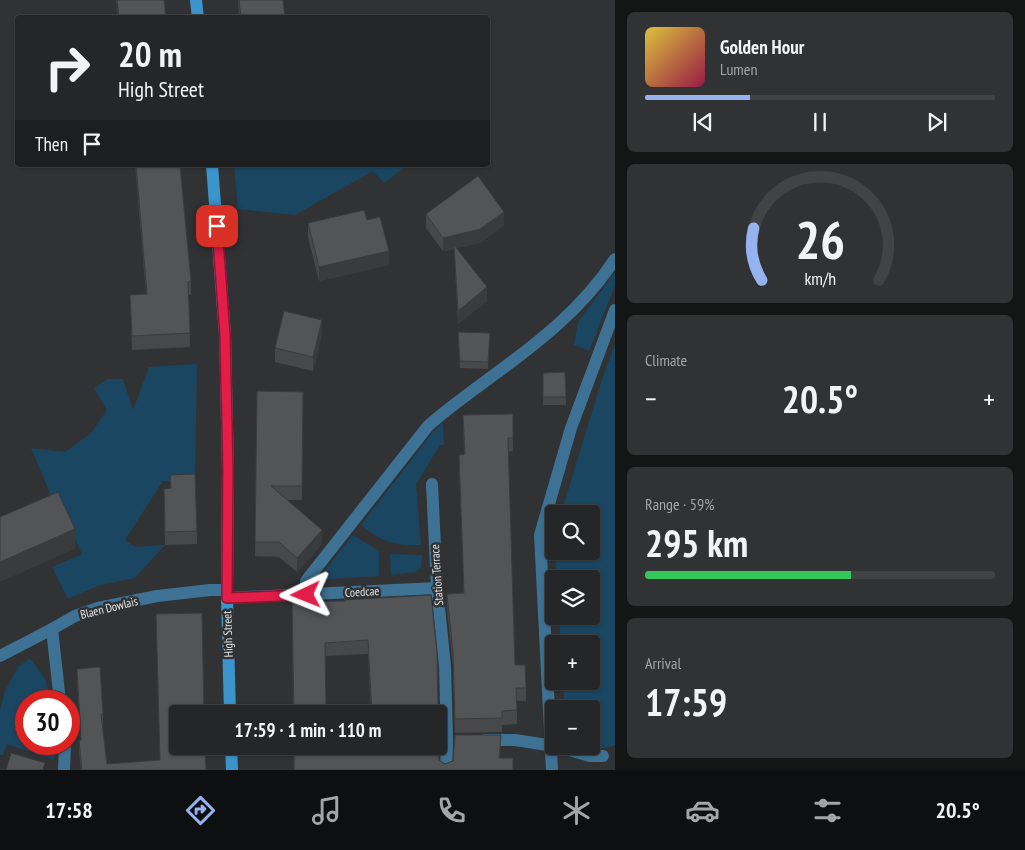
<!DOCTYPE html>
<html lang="en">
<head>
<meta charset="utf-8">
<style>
	:root { --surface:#242627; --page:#303233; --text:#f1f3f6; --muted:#a3a5a7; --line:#414344; --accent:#95b2f1 }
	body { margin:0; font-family:"PT Sans Narrow",sans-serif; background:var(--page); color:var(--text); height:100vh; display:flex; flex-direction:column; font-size:19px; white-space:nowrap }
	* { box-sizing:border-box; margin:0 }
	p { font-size:16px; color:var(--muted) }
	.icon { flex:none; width:28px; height:28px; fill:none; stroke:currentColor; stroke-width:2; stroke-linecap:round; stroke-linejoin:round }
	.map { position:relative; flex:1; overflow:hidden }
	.details { display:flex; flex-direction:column; gap:12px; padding:12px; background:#141515; width:410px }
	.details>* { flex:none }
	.banner { position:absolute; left:15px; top:15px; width:475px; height:152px; border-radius:5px; box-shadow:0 1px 4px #0004,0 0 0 1px var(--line); background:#242627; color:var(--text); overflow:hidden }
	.buttons { position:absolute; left:545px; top:505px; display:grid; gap:10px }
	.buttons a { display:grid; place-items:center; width:55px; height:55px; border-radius:5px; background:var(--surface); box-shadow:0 1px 4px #0004,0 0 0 1px var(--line); font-size:25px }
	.speed { position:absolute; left:15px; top:690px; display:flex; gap:10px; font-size:25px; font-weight:700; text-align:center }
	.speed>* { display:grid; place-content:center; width:65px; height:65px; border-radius:50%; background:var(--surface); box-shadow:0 1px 4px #0004,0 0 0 1px var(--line); line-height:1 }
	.speed .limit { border:8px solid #d22; background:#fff; color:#111 }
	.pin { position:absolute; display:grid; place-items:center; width:42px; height:42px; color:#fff; margin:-21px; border-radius:10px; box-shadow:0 2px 8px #0006 }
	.me { position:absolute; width:55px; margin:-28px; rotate:268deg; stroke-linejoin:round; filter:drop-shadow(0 0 4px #0008) }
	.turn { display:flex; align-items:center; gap:18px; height:105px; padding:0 20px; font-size:22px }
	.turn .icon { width:65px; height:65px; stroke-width:2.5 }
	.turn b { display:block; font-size:35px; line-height:42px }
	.then { display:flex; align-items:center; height:48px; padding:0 20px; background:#0003; gap:10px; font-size:19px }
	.big { font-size:38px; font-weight:700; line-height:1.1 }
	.details .card { flex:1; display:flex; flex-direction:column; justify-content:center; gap:8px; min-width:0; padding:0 18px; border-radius:8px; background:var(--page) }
	.details .dial { align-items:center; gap:0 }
	.dial svg { height:130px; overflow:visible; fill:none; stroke:var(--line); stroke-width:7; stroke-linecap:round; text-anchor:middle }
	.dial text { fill:var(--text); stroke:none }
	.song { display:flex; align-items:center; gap:15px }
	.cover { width:60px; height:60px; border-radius:8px; background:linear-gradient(135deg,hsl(50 70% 55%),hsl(340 70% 35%)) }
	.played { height:5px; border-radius:2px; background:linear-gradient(90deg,var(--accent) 30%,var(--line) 30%) }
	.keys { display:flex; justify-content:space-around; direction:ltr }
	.heat { display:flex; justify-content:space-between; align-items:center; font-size:28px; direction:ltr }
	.charge { height:8px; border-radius:4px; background:linear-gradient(90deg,#34c759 59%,var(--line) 0) }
	.trip { position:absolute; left:169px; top:705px; width:278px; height:50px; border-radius:5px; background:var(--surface); box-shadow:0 1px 4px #0004,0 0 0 1px var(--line); font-weight:700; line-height:50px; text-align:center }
	.tab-bar { display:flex; height:80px; justify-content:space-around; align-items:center; background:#0e0f10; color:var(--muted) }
	.tab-bar .icon { width:35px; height:35px }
	.tab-bar .selected { color:var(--accent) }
	.tab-bar b { font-size:22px; color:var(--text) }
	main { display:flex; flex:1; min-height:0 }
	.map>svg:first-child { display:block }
	.green { fill:#1a4662 }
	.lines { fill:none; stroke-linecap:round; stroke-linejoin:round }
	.lane { stroke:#3e7295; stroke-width:12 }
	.street { stroke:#3e7295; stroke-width:12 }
	.secondary { stroke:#3b94cc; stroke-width:12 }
	.wall { fill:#47484a }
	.shaded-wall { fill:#393b3c }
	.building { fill:#525456; stroke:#393b3c }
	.route-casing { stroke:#92132f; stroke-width:12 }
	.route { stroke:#e11d48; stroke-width:9 }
	.labels { text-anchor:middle; stroke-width:5; stroke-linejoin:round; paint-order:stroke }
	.street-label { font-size:12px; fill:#e5e6e7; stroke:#303234 }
</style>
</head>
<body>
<main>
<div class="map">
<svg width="615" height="770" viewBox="0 0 615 770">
	<rect width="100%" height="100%" fill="#303234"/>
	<g class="green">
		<path d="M234,165H408L384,183L373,171L295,215L238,209Z"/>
		<path d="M615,272V286L589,351L574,345L578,322Z"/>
		<path d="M615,344V745C604,749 591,752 581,746H591V709H565L563,681H591V644H561L559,616H591V579H557L555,551H591V514H561L602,379Z"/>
		<path d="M197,364L195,482L163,481L125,540L135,547L165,545L135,578L100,585L68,599L52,567L82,554L61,510L58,512L31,448L65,452L91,433L107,410L94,388L108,379H123L133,410L149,367Z"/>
		<path d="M443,422L444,445H440L416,484L421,545C392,545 384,543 361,525L433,432Z"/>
		<path d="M353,535L379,551V576L328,579L325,577L324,572Z"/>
		<path d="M390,554L422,555L421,568L415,572L391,575Z"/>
		<path d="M30,658L45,679L52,701H26V744H55L54,760L7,744L3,755H0V711L5,691L18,667Z"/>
	</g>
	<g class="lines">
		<g class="lane">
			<path d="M306,595V581L428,426C448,408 470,393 491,377C538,343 583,308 615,259"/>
			<path d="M52,629L60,701"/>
			<path d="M485,740H515L554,746"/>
			<path d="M555,746L590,756H603"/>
			<path d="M64,770L65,744"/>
			<path d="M552,770L540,535L571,428L615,310"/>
		</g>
		<g class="street">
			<path d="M432,484L437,588L445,666L447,741L446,770"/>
			<path d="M227,598L437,588"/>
			<path d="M0,656L52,629L75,616L98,608L157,596L210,590H227"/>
		</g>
		<g class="secondary">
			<path d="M196,0L198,18"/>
			<path d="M212,165L225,335L228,469L227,598L230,714"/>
			<path d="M231,746L232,770"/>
		</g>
	</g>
	<g class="wall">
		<path d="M116,0H164L166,18H118Z"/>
		<path d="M238,0H283L285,18H239Z"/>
		<path d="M135,165H180L191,281V295H189L190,347L132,350L130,295L146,294Z"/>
		<path d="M426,214L504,225L480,243L457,248L487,301L458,324L454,249L443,251L426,228Z"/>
		<path d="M367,220L389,265L319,281L308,237V223Z"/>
		<path d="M490,333L488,369L460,368L458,339Z"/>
		<path d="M322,334L313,371L275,362V348Z"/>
		<path d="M565,372L566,405H543V373Z"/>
		<path d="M257,391L303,392L302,500H288L322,544L297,572L279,557L255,556Z"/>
		<path d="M513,414V451L508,452L515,665L526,688V701H517V724L502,725V732L455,733L453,666L447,608V594L464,593L459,468V455L464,454L463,415Z"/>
		<path d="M164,489L197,531V544L165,545Z"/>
		<path d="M431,595L437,653L439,760L445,764L453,761L455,735H501L500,758H513V770H294V746H438V714H371L368,654L325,656L326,714H293L292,602L344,601V600Z"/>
		<path d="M77,669L103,714V725H102L107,764L206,770H81L79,752V740H81L77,680Z"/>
	</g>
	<g class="shaded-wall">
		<path d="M504,212V225L480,243L443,251V238Z"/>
		<path d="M389,251V265L319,281V267Z"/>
		<path d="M487,287V301L458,324V311Z"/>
		<path d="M322,320V334L313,371V357Z"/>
		<path d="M75,529V549L0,582V562Z"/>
		<path d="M322,530V544L297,572V558Z"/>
	</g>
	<g class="building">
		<path d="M117,0H164L166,18H119Z"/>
		<path d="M239,0H283L285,18H241Z"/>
		<path d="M136,165H180L191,281L188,282L190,333L132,336L130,295L147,294Z"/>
		<path d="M478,176L504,212L480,229L443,238L426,214Z"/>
		<path d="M364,210L367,220L380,217L389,251L319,267L308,223Z"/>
		<path d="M454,245L487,287L458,311Z"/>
		<path d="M284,311L322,320L313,357L275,348Z"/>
		<path d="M458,332L490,333L488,362L460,361Z"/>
		<path d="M565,372L566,397H543V373Z"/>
		<path d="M257,391L303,392L302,486H271L322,530L297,558L279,542H255Z"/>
		<path d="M513,414V438H508L515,665H525L526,688H516L517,710L502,711V718L455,719L453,652L447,594L464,593L459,455L465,454L463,415Z"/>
		<path d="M195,474L197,531L165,532L164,489L171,488L170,475Z"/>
		<path d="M58,492L75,529L0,562V517Z"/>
		<path d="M431,595L437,653L439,760L445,764L453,761L455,735H501L499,758H513V770H294V746H438V714H372L368,640L325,643L326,714H294L292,602L346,601L344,600Z"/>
		<path d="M202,613L204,714H178V746H205L206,770H82L79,740H81L77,669L100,667L103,714H101L107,764L160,760L156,614Z"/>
		<path d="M11,753L45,763L43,770H6Z"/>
	</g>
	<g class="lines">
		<g class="route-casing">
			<path id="route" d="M217,226L225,335L228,470L227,598L306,595"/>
		</g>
		<use href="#route" class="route"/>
	</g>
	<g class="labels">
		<g class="street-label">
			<text transform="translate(437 575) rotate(-94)" y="4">Station Terrace</text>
			<text transform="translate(362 592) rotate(-3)" y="4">Coedcae</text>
			<text transform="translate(109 608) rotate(-14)" y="4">Blaen Dowlais</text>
			<text transform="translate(228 634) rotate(-92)" y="4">High Street</text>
		</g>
	</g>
</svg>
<div class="buttons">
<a><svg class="icon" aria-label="search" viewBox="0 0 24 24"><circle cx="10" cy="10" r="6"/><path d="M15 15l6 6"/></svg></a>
<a><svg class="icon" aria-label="layers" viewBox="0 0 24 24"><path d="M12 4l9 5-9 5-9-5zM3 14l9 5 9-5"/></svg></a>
<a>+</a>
<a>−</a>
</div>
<div class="speed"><div class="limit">30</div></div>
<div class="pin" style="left:217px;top:226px;background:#d93025"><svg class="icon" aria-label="arrive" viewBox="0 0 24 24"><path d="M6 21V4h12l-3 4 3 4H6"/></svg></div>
<svg class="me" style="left:306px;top:595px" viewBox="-20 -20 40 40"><path d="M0-17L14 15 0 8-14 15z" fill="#e11d48" stroke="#fff" stroke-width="4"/></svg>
<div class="trip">17:59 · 1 min · 110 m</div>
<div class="banner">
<div class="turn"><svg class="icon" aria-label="right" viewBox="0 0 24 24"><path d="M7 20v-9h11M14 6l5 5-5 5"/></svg><div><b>20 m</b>High Street</div></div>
<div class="then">Then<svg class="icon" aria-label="arrive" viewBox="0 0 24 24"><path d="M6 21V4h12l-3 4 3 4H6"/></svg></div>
</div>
</div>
<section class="details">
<div class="card">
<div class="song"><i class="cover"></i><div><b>Golden Hour</b><p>Lumen</p></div></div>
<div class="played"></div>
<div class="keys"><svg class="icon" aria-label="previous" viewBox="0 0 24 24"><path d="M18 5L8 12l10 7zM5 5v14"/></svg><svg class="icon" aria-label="pause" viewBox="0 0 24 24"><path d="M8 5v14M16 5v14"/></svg><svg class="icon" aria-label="next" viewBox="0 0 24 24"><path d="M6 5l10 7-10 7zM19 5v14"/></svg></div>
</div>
<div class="card dial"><svg viewBox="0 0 100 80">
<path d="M14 69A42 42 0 1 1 86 69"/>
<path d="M14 69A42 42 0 0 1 9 37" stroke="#95b2f1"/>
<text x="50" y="56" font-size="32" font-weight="700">26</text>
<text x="50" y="72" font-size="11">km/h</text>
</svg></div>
<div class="card"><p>Climate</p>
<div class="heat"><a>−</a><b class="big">20.5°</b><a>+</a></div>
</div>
<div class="card"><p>Range · 59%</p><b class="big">295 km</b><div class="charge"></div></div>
<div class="card"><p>Arrival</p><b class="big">17:59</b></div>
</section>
</main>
<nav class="tab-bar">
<b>17:58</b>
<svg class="icon selected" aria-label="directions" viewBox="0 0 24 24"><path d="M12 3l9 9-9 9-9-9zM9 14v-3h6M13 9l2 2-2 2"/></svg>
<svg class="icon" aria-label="music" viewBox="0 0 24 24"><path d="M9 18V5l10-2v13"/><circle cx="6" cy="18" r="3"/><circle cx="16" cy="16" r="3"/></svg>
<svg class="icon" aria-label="phone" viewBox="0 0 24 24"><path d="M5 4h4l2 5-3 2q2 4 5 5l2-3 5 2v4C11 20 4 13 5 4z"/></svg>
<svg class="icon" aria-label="climate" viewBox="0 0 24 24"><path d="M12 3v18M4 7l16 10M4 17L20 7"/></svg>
<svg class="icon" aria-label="car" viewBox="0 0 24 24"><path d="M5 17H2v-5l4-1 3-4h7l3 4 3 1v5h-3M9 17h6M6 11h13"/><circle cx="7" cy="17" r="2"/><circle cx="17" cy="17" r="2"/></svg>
<svg class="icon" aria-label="filters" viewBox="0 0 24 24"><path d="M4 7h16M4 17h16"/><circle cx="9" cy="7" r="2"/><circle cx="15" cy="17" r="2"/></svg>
<b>20.5°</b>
</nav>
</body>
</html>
